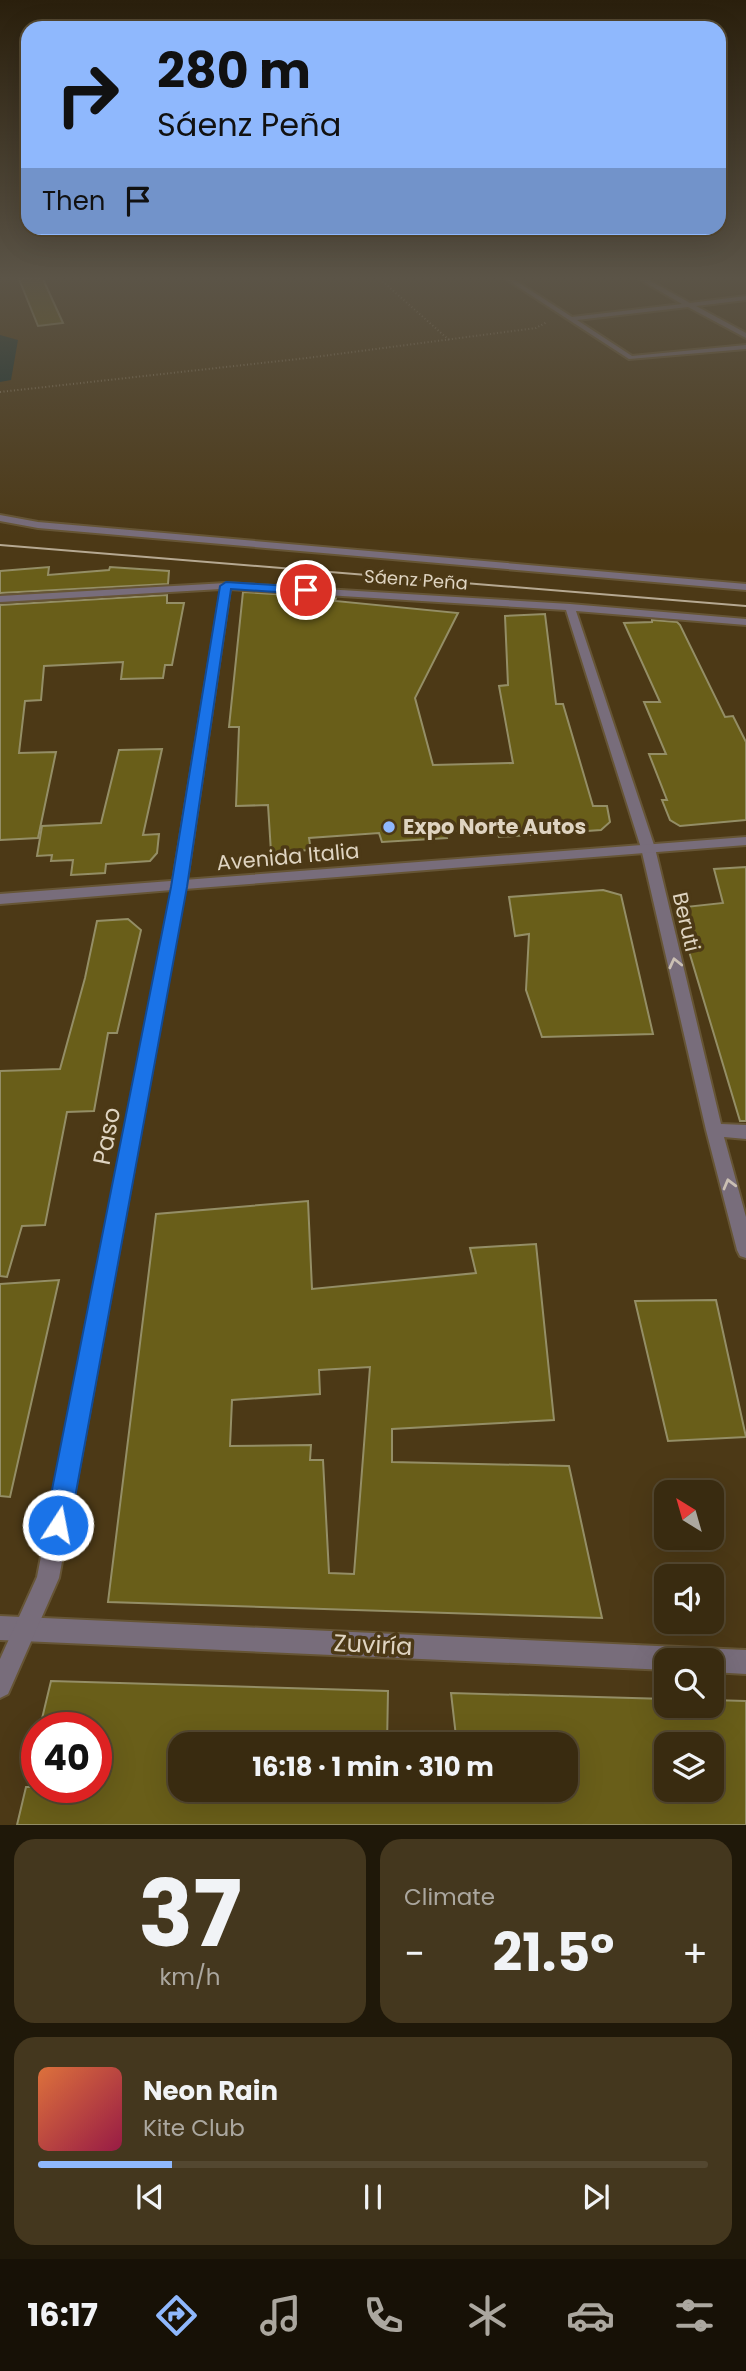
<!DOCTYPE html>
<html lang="en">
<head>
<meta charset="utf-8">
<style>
	:root { --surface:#392b10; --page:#44371e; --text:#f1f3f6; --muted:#aba79f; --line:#534730; --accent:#8fb8fd }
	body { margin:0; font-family:Poppins,sans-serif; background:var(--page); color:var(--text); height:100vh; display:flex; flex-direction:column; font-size:26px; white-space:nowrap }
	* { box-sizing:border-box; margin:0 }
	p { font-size:23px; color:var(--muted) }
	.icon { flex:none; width:38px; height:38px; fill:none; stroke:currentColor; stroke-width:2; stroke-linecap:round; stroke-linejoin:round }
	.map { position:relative; height:1825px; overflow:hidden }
	.panel { display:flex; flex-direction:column; gap:14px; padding:14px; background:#1f1809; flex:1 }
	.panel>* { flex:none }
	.hud { position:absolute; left:21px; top:21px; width:705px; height:214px; border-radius:21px; box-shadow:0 7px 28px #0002,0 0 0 2px var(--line); background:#8fb8fd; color:#111; overflow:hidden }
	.needle { width:46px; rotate:323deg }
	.controls { position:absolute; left:654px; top:1480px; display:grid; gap:14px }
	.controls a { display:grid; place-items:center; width:70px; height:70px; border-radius:14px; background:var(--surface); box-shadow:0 7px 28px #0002,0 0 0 2px var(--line); font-size:35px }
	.speed { position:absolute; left:21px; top:1712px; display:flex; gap:14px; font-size:35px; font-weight:700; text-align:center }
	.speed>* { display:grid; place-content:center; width:91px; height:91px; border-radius:50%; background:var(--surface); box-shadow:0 7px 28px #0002,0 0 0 2px var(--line); line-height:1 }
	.speed .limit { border:10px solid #d22; background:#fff; color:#111 }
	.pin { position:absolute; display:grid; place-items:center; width:60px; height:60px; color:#fff; margin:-30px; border:4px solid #fff; border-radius:50%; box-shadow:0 2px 7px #0007 }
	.me { position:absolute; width:77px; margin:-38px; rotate:11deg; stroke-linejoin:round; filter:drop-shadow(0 0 5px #0008) }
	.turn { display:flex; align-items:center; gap:24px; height:147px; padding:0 21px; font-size:32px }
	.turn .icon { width:91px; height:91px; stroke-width:2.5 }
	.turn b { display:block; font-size:49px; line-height:60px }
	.then { display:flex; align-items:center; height:66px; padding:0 21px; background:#0003; gap:14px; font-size:26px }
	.big { font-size:52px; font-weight:700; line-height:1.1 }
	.panel .tile { flex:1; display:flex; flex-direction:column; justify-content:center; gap:10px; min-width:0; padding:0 24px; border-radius:21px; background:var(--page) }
	.panel .dial { align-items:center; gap:0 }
	.dial b { font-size:91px; line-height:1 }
	.song { display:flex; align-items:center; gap:21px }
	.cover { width:84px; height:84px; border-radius:10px; background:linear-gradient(135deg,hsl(20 70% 55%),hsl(340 70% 35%)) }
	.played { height:7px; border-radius:4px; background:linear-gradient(90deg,var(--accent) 20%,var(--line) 20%) }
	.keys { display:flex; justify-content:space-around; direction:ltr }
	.heat { display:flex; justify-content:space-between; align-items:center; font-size:38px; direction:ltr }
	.panel .tiles { flex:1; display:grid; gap:14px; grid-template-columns:1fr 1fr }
	.tile:last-child { grid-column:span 2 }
	.trip { position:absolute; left:168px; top:1732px; width:410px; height:70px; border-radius:21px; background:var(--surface); box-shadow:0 7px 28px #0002,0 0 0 2px var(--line); font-weight:700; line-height:70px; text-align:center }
	.tabs { display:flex; height:112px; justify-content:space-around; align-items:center; background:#171106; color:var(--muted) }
	.tabs .icon { width:49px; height:49px }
	.tabs .current { color:var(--accent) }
	.tabs b { font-size:32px; color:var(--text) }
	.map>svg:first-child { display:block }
	.water { fill:#123031 }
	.building { fill:#695e19; stroke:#948e66; stroke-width:2; fill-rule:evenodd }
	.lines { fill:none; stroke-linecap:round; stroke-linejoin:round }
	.minor-casing { stroke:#665535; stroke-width:4 }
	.tertiary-casing { stroke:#665535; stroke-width:4 }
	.path { stroke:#89795d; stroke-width:2; stroke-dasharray:1 2.5; stroke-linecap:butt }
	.minor { fill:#786d7b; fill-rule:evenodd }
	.tertiary { fill:#786d7b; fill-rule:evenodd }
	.tram { stroke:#b6a992; stroke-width:2 }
	.oneway { stroke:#cabfb3 }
	.route { fill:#1a73e8; stroke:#114b97; stroke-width:2 }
	.poi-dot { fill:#8fb8fd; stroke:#4c3916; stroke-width:2.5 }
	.labels { text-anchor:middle; stroke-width:7; stroke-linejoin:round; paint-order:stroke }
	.far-street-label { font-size:18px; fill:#dfd4c1; stroke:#4c3916 }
	.poi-label { font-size:21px; font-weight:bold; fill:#dfd4c1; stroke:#4c3916; text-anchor:start }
	.street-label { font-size:21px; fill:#dfd4c1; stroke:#4c3916 }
	.near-street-label { font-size:24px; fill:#dfd4c1; stroke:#4c3916 }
</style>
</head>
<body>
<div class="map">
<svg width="746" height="1825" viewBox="0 0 746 1825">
	<rect width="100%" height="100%" fill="#4c3916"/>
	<path class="water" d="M0,335L18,340L11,380L0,382Z"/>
	<g class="building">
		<path d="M19,279H43L63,323L38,326Z"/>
		<path d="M49,567L48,575L109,570L110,567L169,571L168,584L0,593V571Z"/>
		<path d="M243,592L336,598L335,601L458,613L415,698L433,765L513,763L499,686L508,685L505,616L545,614L556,704H563L593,806H607L610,822L601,830L499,837L496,828L446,831L447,838L382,842L379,833L309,838L311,850L271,852L268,805L236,806L239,727H229Z"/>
		<path d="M167,595V603H184L172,665H165L163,678L121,679L123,662L44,666L41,700L25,701L19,753L56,752L38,838L0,840V605Z"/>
		<path d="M652,620L677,622L680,625L725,717L733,716L746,742V820L680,826L670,820L662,800H667L649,754H666L644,702H660L624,623L652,622Z"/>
		<path d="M162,749L143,835L159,834L157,853L150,861L106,864L105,873L71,875L73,860L51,861L52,855L37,856L42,826L101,823L119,750Z"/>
		<path d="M746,867V1121H740L676,908L723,903L714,869Z"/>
		<path d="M603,890L621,895L653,1034L542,1037L526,990L529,934L515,936L509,897Z"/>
		<path d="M128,919L141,930L117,1033H108L94,1111L67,1112L45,1225L22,1226L7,1277L0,1276V1071L60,1069L85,978L97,921Z"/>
		<path d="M308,1201L312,1289L476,1273L470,1248L536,1244L554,1420L392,1429V1462L569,1466L602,1618L108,1602L156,1214ZM370,1367L354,1574L329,1573L323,1460H310L311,1445L230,1446L232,1400L320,1394L319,1370Z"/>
		<path d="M59,1280L10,1497L0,1496V1284Z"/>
		<path d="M716,1300L746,1437L668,1441L635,1301Z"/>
		<path d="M51,1681L388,1691L387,1745H180V1790H565V1745H457L451,1693L667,1699V1706H712V1700L746,1701V1825H17L26,1787H96V1727H40ZM667,1745H712V1790H667Z"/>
	</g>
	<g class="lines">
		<g class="minor-casing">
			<g id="minor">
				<path d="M506,279H513L572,317L682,304L639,279H647L690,303L746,296V300L696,306L746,333V338L688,307L577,320L632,356L746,345V349L629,359Z"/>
				<path d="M0,515L38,522L746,584V590L38,528L0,521Z"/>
				<path d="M226,583L570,604L746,619V625L576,611L655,848L721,1124L746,1125V1139L724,1137L746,1217V1258L740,1256L737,1250L706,1130L641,848L566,610L230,589L186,887L179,891L172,887L221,589L0,602V596Z"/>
				<path d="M0,1616L746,1650V1674L712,1672V1661H667V1670L0,1640Z"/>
			</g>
		</g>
		<g class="tertiary-casing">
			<path id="tertiary" d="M746,837V845L185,889L59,1578L8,1694L0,1698V1659L37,1577L172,890L0,904V894Z"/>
		</g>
		<g class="path">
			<path d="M380,279L449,340"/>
			<path d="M0,392L307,358L536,328L547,322"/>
		</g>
		<use href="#minor" class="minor"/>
		<use href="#tertiary" class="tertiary"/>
		<path class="tram" d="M0,545L746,606"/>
	</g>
	<defs><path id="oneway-chevron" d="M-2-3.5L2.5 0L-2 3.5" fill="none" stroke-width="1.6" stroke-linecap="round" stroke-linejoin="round" transform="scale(1.75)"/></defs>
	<g class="oneway">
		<use href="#oneway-chevron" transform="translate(675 963) rotate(-103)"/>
		<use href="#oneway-chevron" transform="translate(729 1184) rotate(-105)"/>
	</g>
	<linearGradient id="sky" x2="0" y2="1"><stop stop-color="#2a1f0c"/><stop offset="0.52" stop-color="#5b5447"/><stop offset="1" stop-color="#5b5447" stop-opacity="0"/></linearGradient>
	<rect width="746" height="535" fill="url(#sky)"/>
	<path class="route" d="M226,582L306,587L311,590L306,594L231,589L187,887L70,1525L67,1533L58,1537L49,1533L45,1525L171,887L220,586Z"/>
	<circle class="poi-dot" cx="389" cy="827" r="7"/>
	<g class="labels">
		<g class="far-street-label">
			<text transform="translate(416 580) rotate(4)" y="6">Sáenz Peña</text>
		</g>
		<g class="poi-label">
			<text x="403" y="834">Expo Norte Autos</text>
		</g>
		<g class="street-label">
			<text transform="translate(288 857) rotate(-5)" y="7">Avenida Italia</text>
			<text transform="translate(686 922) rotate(77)" y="7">Beruti</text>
		</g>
		<g class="near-street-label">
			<text transform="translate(107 1136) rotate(-79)" y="8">Paso</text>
			<text transform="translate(373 1645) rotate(3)" y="8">Zuviría</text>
		</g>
	</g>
</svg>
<div class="controls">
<a><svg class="needle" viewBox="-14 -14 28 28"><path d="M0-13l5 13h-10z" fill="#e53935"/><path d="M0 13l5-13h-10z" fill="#aba79f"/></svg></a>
<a><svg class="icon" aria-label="sound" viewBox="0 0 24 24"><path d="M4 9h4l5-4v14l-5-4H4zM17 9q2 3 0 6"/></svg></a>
<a><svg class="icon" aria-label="search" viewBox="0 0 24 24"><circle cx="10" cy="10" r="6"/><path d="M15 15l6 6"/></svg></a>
<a><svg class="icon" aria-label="layers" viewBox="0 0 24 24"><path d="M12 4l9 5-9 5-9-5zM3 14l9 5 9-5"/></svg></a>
</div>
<div class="speed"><div class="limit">40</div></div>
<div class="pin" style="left:306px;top:590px;background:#d93025"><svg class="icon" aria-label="arrive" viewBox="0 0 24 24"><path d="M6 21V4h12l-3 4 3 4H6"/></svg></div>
<svg class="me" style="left:58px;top:1525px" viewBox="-20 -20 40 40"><circle r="17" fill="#1a73e8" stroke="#fff" stroke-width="3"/><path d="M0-11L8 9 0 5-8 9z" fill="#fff"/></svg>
<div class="trip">16:18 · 1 min · 310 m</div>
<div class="hud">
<div class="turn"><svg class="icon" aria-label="right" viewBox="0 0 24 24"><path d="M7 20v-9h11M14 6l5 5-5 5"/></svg><div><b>280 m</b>Sáenz Peña</div></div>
<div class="then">Then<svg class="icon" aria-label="arrive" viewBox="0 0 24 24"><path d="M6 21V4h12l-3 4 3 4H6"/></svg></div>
</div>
</div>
<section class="panel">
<div class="tiles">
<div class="tile dial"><b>37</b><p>km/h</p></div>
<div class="tile"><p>Climate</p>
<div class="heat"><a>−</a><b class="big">21.5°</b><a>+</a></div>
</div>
<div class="tile">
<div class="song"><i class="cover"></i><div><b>Neon Rain</b><p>Kite Club</p></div></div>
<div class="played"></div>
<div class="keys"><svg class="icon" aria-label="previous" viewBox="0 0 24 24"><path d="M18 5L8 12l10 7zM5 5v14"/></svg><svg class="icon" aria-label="pause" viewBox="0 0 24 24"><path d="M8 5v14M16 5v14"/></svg><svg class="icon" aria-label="next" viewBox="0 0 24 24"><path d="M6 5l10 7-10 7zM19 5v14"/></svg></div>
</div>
</div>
</section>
<nav class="tabs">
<b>16:17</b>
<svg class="icon current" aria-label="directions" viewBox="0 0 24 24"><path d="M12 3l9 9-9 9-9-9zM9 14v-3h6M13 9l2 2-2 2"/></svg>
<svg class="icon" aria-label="music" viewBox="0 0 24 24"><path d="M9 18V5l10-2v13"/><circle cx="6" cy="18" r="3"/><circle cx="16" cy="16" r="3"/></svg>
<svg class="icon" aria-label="phone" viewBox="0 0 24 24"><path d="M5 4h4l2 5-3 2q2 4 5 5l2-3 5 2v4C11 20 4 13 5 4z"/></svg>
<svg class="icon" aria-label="climate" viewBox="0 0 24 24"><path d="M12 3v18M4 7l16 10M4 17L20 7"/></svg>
<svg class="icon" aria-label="car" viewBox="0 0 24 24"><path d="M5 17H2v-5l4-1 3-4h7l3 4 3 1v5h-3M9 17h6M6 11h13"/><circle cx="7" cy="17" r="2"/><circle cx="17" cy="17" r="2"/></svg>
<svg class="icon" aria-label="filters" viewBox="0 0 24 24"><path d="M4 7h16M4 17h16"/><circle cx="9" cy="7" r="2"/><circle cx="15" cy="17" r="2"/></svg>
</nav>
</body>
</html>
